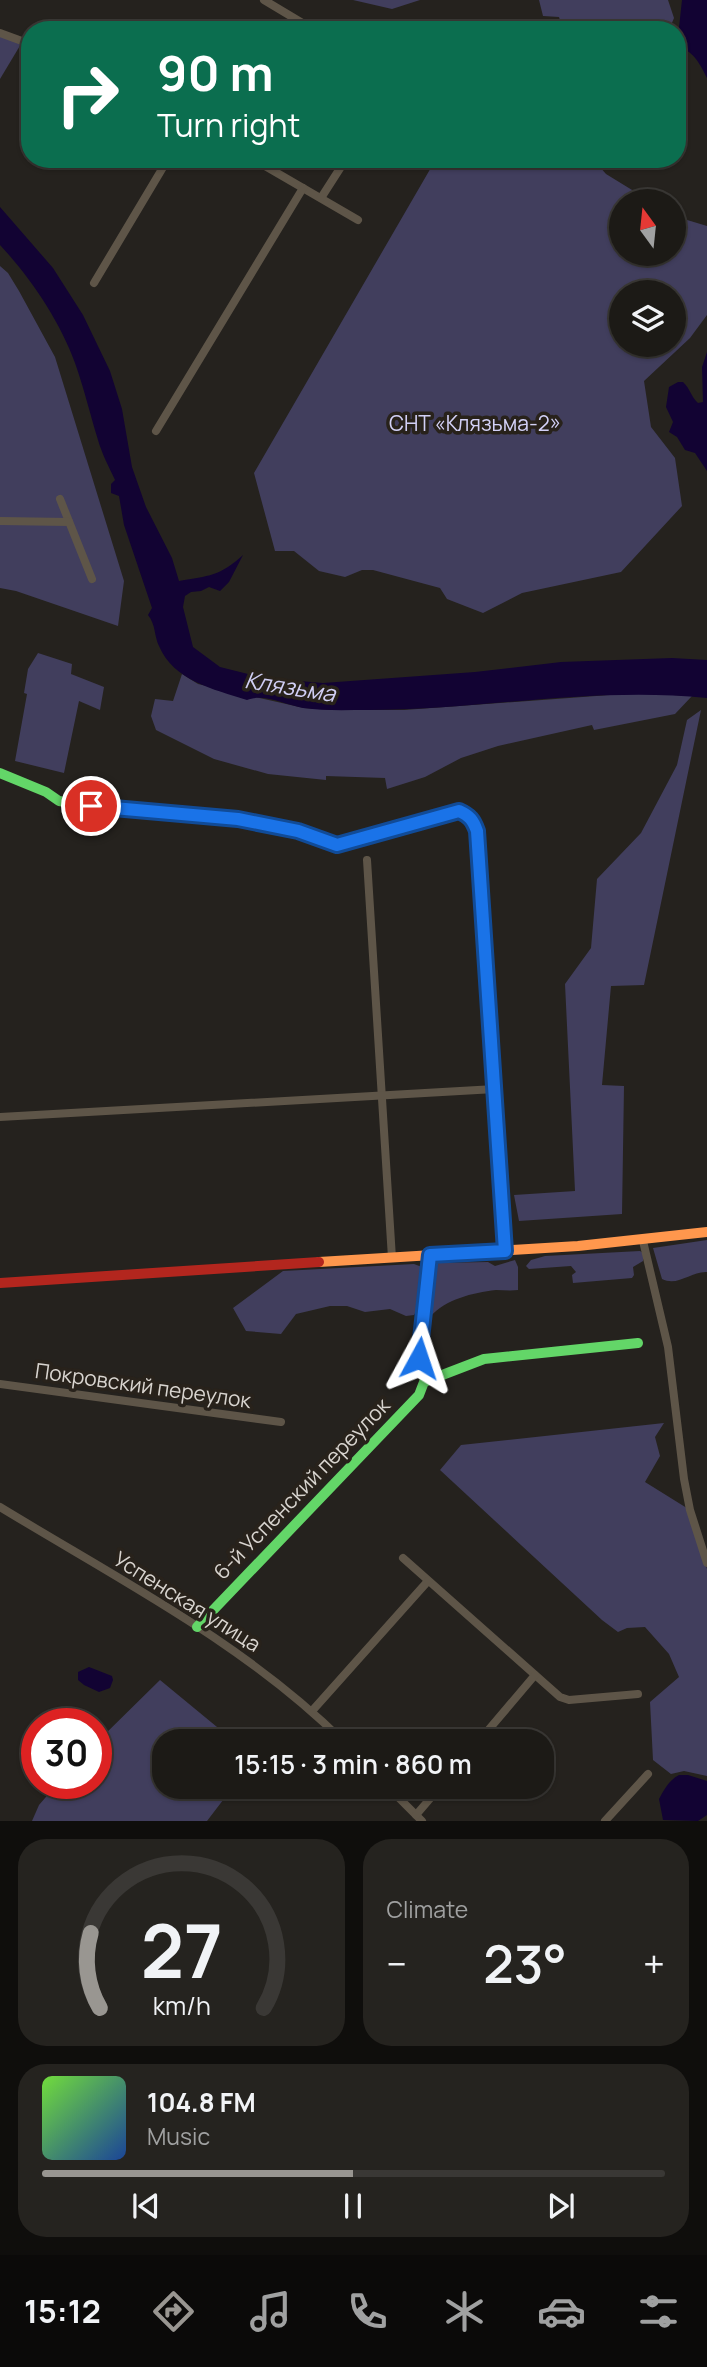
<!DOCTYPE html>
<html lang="en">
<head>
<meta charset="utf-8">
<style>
	:root { --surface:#1c1a16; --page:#25231f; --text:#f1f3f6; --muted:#a0a1a1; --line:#3a3835; --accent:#999691 }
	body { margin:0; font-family:Manrope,sans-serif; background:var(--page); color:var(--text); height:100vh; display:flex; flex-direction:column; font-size:26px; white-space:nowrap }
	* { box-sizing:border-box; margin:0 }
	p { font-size:23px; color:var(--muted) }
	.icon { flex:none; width:38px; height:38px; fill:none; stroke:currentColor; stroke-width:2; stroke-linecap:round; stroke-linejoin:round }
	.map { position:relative; height:1821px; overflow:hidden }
	.sheet { display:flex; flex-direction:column; gap:18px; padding:18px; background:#0f0e0c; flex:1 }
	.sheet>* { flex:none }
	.top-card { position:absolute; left:21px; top:21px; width:665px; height:147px; border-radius:28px; box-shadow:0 2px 5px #0004,0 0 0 2px var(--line); background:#0b6e4f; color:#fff; overflow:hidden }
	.needle { width:46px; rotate:345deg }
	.controls { position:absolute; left:609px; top:189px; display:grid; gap:14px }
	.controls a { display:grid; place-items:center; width:77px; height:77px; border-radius:50%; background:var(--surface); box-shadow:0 2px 5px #0004,0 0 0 2px var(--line); font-size:35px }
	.speed { position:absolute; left:21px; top:1708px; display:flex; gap:14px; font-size:35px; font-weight:700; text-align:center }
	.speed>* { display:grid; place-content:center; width:91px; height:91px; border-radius:50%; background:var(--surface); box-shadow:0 2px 5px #0004,0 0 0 2px var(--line); line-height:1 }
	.speed .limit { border:10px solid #d22; background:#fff; color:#111 }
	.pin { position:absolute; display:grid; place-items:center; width:60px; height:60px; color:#fff; margin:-30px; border:4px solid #fff; border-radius:50%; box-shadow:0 2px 7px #0007 }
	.me { position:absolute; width:77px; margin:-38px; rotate:5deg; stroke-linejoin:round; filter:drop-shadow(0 0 5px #0008) }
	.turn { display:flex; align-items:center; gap:24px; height:147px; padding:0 21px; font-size:32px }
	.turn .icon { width:91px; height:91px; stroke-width:2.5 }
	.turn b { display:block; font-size:49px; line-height:60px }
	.big { font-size:52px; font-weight:600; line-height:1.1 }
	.sheet .tile { flex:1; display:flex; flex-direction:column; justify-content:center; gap:10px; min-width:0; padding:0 24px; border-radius:28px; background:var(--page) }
	.sheet .dial { align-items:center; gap:0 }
	.dial svg { height:182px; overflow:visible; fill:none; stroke:var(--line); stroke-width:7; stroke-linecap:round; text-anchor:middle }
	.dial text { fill:var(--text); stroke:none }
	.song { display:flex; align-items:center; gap:21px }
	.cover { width:84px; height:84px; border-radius:10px; background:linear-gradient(135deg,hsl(100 70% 55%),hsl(220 70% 35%)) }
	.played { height:7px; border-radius:4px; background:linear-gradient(90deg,var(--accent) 50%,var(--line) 50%) }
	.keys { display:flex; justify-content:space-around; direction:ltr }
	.heat { display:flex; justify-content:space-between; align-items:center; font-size:38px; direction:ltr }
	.sheet .tiles { flex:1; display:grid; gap:18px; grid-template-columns:1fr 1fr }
	.tile:last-child { grid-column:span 2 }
	.trip { position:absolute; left:152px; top:1729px; width:402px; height:70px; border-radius:28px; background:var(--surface); box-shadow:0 2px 5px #0004,0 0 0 2px var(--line); font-weight:600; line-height:70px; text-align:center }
	.menu { display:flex; height:112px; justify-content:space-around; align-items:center; background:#0b0a09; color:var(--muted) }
	.menu .icon { width:49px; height:49px }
	.menu .selected { color:var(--accent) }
	.menu b { font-size:32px; color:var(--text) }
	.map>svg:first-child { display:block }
	.green { fill:#413e5d; fill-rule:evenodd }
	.water { fill:#120333 }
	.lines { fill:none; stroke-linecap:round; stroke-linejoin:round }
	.street { stroke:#5e5548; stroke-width:8 }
	.fast { stroke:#63d668; stroke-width:10 }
	.slow { stroke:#ff974d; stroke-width:10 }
	.jam { stroke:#b3261e; stroke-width:10 }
	.route-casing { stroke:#114b97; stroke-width:18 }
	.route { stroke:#1a73e8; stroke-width:12 }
	.labels { text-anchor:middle; stroke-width:7; stroke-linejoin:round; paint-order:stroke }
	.park-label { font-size:21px; fill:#d3d1f7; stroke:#28221b }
	.street-label { font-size:21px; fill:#d8d4cf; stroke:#28221b }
	.water-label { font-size:23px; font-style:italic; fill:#d1cff5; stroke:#28221b }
</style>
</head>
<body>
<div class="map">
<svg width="707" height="1821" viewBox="0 0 707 1821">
	<rect width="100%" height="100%" fill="#25221e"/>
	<g class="green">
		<path d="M353,0H420L392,9Z"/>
		<path d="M539,0H668L674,18L669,30H563L559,17L543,16Z"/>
		<path d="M0,36L21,44L0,79Z"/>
		<path d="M436,159H593L606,174L650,201H621V254H674V216L707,226V315L690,338L644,381L651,427L675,458L682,506L621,572L522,593L483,613L447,599L440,588L373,570H362L345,577L319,571L294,551H275L254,473ZM621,292H674V345H621Z"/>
		<path d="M0,266L8,273L19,291L55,357L124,581L118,626L16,591L0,588Z"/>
		<path d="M38,653L72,664L71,674L104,687L100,710L79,701L64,773L15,761L27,694L24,693L28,669Z"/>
		<path d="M182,674L198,684L304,708L332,710H404L637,693L692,696L675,714L594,730L592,725L498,746L461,758L425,777L387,789L385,778L326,776V780L268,774L214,759L156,730L151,716L155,699L173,701Z"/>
		<path d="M701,710L644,985L611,986L602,1085L624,1086L622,1214L519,1221L514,1195L575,1191L565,984L591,948L597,879L641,833L677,765L687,720Z"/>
		<path d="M707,1240V1272C691,1271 678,1287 662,1279L653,1248Z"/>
		<path d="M640,1251L643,1253V1261L633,1267L634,1275L632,1278L573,1283L572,1275L576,1272L571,1266L529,1269L526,1266L531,1260L545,1256Z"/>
		<path d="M515,1260L518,1267V1290C510,1291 503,1290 496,1290C472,1293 446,1299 430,1317L427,1314L435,1263L488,1262L495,1266Z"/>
		<path d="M414,1264L422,1267L418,1308L414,1315L406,1316L390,1309L365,1312L347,1306H330L296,1314L281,1334L246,1331L233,1308L283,1271Z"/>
		<path d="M664,1423L655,1437L660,1456L645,1482L690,1510L707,1569V1776L684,1771L671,1774L653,1760L650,1702L679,1677L669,1654L645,1627L627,1628L618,1632L602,1620L440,1470L461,1445Z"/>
		<path d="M160,1680L234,1741H164V1787H233L207,1821H32L39,1805L58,1783H96V1743Z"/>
	</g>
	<g class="water">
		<path d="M682,0H707V78C699,62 694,52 677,46Z"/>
		<path d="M0,207L53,268L83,315L110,371L122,409L132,467L146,507L172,558L179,581C209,576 220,576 243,555L229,582L220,591L209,587L201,591L191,592L185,596L183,607L193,647L220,667L264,678L323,683L475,672L561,662L672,658L707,660V698C593,686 481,710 367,710C346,710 324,711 303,708C285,705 264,693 247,700C213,689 174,681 159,646C154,636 156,625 148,615L152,608L124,525L119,496L111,493V484L115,480C109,467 102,454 98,440C90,414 84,388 75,363C60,321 30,277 0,245Z"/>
		<path d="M707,352V471L695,453L685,450L677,437L669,432L673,422L666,407L669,387L678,382H683C690,388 691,397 698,403L703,402L702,367Z"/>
		<path d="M89,1667L112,1676L113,1680L110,1688L99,1692L84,1685L78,1680V1672Z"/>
		<path d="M679,1775H688L707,1781V1815L698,1821L663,1820L659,1799C664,1790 669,1780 679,1775Z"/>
	</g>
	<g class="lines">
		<g class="street">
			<path d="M264,0L314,30"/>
			<path d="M0,33L30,44"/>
			<path d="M253,159L358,220"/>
			<path d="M321,198L346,159"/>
			<path d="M94,283L168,159"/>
			<path d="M156,431L303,188"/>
			<path d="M60,499L92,579"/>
			<path d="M0,521L69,522"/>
			<path d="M367,860L392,1258"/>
			<path d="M0,1117L495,1089"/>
			<path d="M643,1241L668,1347L684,1479L690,1510L707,1563"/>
			<path d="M424,1382C412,1341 428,1297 430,1255"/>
			<path d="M0,1384L281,1422"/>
			<path d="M0,1507C118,1579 244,1643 343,1741"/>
			<path d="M403,1558L560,1697L569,1700L638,1694"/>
			<path d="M312,1711L428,1581"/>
			<path d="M479,1741L535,1675"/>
			<path d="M388,1787L422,1821"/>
			<path d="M416,1815L440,1787"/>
			<path d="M605,1821L648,1774"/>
		</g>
		<g class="fast">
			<path d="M0,773L46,792L59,801L91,806L238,819L298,831L337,845L459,811L464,813"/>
			<path d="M197,1627L419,1395L424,1382L484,1359L638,1343"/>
		</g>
		<g class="slow">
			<path d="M464,813L470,816L477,831L505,1251"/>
			<path d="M319,1262L578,1246L707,1232"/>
		</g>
		<path class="jam" d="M0,1283L319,1262"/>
	</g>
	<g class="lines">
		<g class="route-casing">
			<path id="route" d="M91,806L238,819L298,831L337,845L459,811C470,816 473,820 477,831L505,1251L430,1255L419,1358"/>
		</g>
		<use href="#route" class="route"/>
	</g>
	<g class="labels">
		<g class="park-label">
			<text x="475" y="431">СНТ «Клязьма-2»</text>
		</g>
		<g class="street-label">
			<text transform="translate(143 1386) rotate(8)" y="7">Покровский переулок</text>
			<text transform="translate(302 1489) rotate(-46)" y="7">6-й Успенский переулок</text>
			<text transform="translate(187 1602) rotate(32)" y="7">Успенская улица</text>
		</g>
		<g class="water-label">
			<text transform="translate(290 687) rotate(9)" y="8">Клязьма</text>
		</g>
	</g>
</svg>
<div class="controls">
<a><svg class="needle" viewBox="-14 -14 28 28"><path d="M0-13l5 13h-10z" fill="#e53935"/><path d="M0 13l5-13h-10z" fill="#a0a1a1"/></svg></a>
<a><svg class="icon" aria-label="layers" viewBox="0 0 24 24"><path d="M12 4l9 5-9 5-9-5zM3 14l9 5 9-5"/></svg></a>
</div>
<div class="speed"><div class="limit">30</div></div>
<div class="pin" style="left:91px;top:806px;background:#d93025"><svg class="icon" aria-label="arrive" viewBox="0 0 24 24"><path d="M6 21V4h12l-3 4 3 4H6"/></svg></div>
<svg class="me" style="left:419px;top:1358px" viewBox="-20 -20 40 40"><path d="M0-17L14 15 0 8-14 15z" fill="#1a73e8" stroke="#fff" stroke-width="4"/></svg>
<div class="trip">15:15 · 3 min · 860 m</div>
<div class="top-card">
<div class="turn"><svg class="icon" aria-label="right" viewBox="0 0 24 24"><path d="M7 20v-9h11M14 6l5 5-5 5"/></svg><div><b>90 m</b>Turn right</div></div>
</div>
</div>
<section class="sheet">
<div class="tiles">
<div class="tile dial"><svg viewBox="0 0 100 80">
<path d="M14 69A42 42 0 1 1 86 69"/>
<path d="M14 69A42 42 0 0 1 10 36" stroke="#999691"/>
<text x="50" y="56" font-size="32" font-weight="700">27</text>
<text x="50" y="72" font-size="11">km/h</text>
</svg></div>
<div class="tile"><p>Climate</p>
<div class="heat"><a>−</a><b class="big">23°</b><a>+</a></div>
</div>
<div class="tile">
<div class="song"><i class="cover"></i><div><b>104.8 FM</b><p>Music</p></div></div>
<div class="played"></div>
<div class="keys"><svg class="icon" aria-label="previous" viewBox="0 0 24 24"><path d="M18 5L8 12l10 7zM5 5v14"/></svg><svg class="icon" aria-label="pause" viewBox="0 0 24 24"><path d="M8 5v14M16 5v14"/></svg><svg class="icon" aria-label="next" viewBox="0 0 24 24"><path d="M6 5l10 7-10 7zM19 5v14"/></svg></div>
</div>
</div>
</section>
<nav class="menu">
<b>15:12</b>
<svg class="icon selected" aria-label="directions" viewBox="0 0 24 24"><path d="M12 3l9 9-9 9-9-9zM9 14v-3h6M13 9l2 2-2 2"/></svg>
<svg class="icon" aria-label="music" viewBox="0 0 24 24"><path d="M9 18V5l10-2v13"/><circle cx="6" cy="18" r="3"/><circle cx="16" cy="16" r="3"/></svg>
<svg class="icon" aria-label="phone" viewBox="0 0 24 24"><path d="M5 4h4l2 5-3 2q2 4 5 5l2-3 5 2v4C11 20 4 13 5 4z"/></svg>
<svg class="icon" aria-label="climate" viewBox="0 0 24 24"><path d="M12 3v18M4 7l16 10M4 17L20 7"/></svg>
<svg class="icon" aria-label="car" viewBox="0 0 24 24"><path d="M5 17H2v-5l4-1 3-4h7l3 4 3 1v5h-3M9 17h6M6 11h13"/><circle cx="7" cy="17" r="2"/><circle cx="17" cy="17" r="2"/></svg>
<svg class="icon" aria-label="filters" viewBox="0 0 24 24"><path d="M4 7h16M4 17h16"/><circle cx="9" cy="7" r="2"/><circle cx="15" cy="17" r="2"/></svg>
</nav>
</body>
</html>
